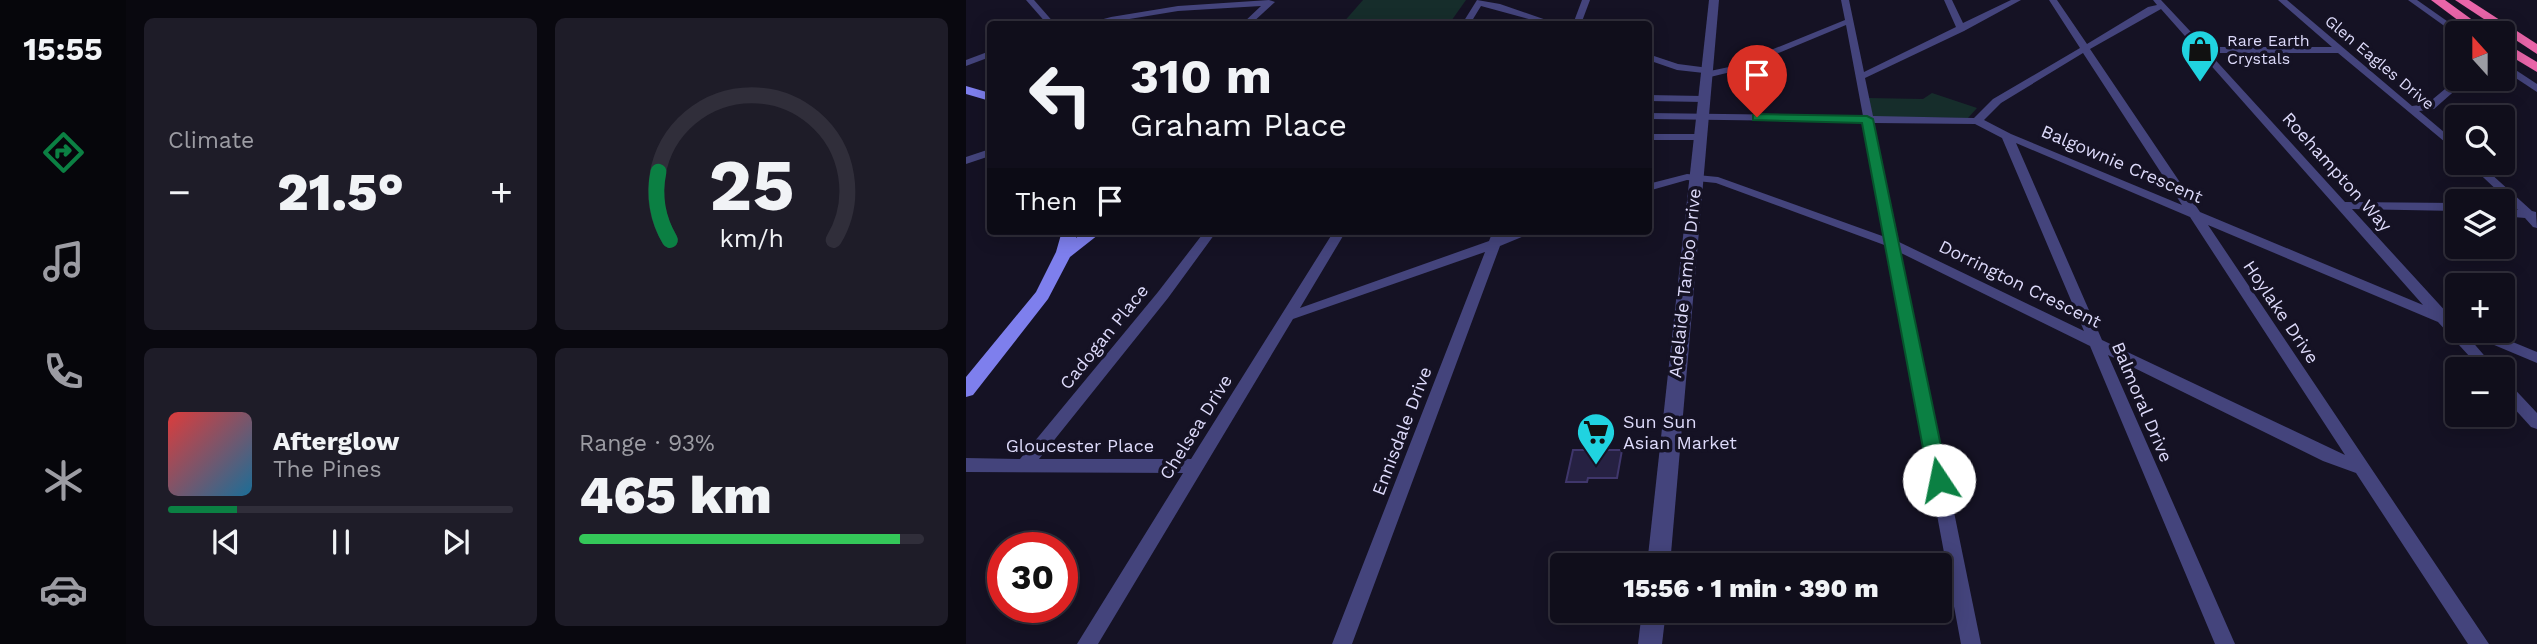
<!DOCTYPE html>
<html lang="en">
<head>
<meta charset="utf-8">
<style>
	:root { --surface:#100e1b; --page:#1e1c28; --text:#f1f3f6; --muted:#9c9ca3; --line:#302e3a; --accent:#0b8043 }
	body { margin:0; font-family:"Work Sans",sans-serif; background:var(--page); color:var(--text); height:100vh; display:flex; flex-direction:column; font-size:26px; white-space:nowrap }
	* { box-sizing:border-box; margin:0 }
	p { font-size:23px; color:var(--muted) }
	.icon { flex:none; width:38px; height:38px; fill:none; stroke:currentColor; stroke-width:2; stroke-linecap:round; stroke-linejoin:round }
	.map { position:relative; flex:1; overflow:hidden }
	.panel { display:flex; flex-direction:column; gap:18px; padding:18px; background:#09080f; width:840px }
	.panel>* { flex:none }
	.banner { position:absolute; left:21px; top:21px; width:665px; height:214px; border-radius:7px; box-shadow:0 4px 18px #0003,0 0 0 2px var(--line); background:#100e1b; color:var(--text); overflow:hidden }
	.needle { width:46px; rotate:339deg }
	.fabs { position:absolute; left:1479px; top:21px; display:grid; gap:14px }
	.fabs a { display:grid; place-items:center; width:70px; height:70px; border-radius:7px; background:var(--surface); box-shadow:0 4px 18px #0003,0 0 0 2px var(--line); font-size:35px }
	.speed { position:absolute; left:21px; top:532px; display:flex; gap:14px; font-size:35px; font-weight:700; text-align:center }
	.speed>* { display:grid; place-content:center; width:91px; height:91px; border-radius:50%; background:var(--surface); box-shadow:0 4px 18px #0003,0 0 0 2px var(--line); line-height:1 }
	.speed .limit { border:10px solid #d22; background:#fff; color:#111 }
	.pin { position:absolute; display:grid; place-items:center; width:60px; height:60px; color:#fff; margin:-72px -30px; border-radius:50% 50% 50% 0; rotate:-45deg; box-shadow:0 0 7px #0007 }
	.pin .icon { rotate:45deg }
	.me { position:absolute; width:77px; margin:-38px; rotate:349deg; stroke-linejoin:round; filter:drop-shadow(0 0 5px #0008) }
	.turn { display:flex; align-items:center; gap:24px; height:147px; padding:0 28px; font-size:32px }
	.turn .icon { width:91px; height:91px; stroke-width:2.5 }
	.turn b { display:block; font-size:49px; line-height:60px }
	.then { display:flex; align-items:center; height:66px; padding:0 28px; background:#0003; gap:14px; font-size:26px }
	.big { font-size:52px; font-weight:800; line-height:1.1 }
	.panel .tile { flex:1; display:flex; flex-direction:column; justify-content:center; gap:10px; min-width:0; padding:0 24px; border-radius:10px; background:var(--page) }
	.panel .dial { align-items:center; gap:0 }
	.dial svg { height:182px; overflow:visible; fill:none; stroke:var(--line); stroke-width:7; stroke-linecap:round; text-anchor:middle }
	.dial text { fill:var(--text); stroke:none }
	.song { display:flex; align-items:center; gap:21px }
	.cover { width:84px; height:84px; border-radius:10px; background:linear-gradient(135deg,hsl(0 70% 55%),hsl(200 70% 35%)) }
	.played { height:7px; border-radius:4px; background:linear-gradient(90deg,var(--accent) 20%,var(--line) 20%) }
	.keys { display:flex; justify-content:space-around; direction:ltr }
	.heat { display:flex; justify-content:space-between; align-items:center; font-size:38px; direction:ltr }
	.charge { height:10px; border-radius:5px; background:linear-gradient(90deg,#34c759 93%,var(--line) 0) }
	.panel .tiles { flex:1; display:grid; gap:18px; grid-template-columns:repeat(2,1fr) }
	.trip { position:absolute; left:584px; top:553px; width:402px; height:70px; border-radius:7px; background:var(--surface); box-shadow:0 4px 18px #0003,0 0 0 2px var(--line); font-weight:800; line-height:70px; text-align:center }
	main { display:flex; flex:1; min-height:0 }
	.tab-bar { display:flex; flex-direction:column; width:126px; justify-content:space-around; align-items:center; background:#06060b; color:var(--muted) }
	.tab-bar .icon { width:49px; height:49px }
	.tab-bar .selected { color:var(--accent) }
	.tab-bar b { font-size:32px; color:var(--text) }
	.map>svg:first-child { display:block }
	.green { fill:#162d2b }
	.building { fill:#262142; stroke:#3f366b; stroke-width:2 }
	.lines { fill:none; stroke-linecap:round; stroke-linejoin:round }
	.minor { fill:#44447c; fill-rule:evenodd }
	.tertiary { fill:#44447c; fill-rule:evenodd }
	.secondary { fill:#7e7fed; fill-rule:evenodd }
	.motorway { fill:#e965a9; fill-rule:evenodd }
	.route { fill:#0b8043; stroke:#07532c; stroke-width:2 }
	.labels { text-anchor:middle; stroke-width:7; stroke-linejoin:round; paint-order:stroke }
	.far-poi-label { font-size:16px; fill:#dddafa; stroke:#151224; text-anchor:start }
	.far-street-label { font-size:16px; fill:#dddafa; stroke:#151224 }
	.street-label { font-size:18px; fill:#dddafa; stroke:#151224 }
	.poi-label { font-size:18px; fill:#dddafa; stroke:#151224; text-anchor:start }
</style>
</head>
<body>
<main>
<nav class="tab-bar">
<b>15:55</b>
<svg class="icon selected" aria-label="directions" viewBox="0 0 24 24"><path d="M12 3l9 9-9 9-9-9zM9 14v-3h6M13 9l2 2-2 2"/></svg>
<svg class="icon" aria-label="music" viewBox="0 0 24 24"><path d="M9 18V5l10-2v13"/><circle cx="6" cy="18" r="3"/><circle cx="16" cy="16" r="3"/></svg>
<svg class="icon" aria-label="phone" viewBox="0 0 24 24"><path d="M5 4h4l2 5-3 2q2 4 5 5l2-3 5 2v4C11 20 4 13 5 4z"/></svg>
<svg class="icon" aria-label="climate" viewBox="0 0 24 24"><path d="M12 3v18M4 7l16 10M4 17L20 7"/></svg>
<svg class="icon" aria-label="car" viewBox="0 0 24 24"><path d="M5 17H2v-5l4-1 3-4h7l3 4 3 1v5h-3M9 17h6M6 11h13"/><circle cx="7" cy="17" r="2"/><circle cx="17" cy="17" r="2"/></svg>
</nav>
<section class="panel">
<div class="tiles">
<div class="tile"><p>Climate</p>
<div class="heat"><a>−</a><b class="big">21.5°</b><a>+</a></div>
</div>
<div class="tile dial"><svg viewBox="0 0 100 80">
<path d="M14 69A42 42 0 1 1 86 69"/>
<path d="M14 69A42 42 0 0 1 9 39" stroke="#0b8043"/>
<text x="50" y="56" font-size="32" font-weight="700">25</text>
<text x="50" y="72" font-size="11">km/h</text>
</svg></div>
<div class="tile">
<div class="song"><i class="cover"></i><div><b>Afterglow</b><p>The Pines</p></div></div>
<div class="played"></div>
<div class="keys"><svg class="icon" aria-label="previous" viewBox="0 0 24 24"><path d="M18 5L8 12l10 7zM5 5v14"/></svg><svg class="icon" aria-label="pause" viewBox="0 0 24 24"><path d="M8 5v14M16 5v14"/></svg><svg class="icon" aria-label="next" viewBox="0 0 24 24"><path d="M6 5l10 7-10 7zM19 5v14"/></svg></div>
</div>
<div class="tile"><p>Range · 93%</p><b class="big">465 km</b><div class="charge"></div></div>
</div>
</section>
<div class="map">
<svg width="1571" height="644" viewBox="0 0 1571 644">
	<rect width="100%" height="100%" fill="#151224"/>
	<g class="green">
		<path d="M397,0H500L483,24H376Z"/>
		<path d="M966,93L1011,108L1002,118L907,117L902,98L957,99Z"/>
	</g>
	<path class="building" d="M607,450H656L651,478H622L621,482H600Z"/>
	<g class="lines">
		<g class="minor">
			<path d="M60,0H68L89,24H81Z"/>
			<path d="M303,0L309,2L285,24H276L295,6L212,11L133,24H119L145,17L212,6Z"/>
			<path d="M511,0L534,4L592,24H581L515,6L504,24H496Z"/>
			<path d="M616,0H624L615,24H607Z"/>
			<path d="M875,0H883L898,72L990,27L978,0H986L997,23L1045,0H1055L998,31L899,78L907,116L1008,118L1027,99L1114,48L1083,0H1091L1121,44L1182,7L1191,5L1187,0H1195L1239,47H1366L1312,0H1321L1446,106L1461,104L1491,79H1502L1468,109L1453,111L1491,143V152L1372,53H1243L1379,202L1491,203V211L1386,209L1483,315L1491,319V331H1497L1530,369H1515L1472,322L1242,225L1523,644H1502L1390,473L1357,461L1142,355L1269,644H1249L1124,346L935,253L1015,644H995L921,246L750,183L721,180L682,191V184L721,174L752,177L919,237L898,122L682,119V113L897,116L880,25L769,71L740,78L735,75L738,73L711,70L682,60V54L712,64L743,68L744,71L763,67L879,20ZM1195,9L1457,305L1234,212L1124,49ZM1117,53L1216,205L1045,134L1018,120L1035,103ZM908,123L1009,124L1036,138L1118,331L933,242ZM1050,143L1224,217L1379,455L1136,340Z"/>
			<path d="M1442,0H1451L1498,33L1491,35Z"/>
			<path d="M24,51V57L0,66V60Z"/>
			<path d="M1536,61L1571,84V92L1536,69Z"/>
			<path d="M682,95L737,96L742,99L737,102L682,101Z"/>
			<path d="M682,134H735L740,137L735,140H682Z"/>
			<path d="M24,149V156L0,164V157Z"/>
			<path d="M1502,163H1513L1566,211L1570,212L1571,228L1567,227L1559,218L1536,216V208L1552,210Z"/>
			<path d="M239,231H251L202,298L73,459H225L368,231H380L334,308L523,241L527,231H539L537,236L552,231H570L534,246L386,644H366L519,252L327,319L132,644H111L217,473L0,472V458L54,459L192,292Z"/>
			<path d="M1500,331H1520L1571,352V363L1502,334Z"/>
			<path d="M1536,380L1541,381L1571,413V429L1565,427L1536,395Z"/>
		</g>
		<g class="tertiary">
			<path d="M743,0H753L704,565H681Z"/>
			<path d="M676,611H700L696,644H672Z"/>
		</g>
		<g class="secondary">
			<path d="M0,86L24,93V101L0,94Z"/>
			<path d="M96,231H112L110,238L119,231H137L104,257L82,299L7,395L0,397V377L70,292L90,252Z"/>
		</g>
		<g class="motorway">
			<path d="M1465,0H1479L1512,24L1506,28L1501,27Z"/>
			<path d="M1489,0H1503L1571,44V54Z"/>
			<path d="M1536,41L1571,62V72L1536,51Z"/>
		</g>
	</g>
	<path class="route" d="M791,114L901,116L907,119L982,480L980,486L973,488L966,486L963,480L896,123L787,120V115Z"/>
	<defs>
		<g id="shop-pin" transform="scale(2.0125)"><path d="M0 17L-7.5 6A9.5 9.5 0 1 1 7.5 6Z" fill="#20d3e0" stroke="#151224"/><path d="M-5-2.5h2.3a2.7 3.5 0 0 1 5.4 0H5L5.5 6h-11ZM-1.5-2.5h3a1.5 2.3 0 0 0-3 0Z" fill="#111"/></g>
		<g id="supermarket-pin" transform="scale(2.0125)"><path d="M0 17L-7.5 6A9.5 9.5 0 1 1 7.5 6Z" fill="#20d3e0" stroke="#151224"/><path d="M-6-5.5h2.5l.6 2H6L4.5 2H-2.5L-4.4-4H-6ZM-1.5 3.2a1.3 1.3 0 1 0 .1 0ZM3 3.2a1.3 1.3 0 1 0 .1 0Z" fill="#111"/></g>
	</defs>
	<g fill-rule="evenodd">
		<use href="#shop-pin" x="1234" y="49"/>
		<use href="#supermarket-pin" x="630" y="432"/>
	</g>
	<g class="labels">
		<g class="far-poi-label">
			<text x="1261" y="46">Rare Earth<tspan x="1261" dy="18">Crystals</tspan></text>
		</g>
		<g class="far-street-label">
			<text transform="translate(1414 62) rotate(40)" y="6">Glen Eagles Drive</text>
		</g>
		<g class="street-label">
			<text transform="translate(1156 164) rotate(23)" y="6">Balgownie Crescent</text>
			<text transform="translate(1371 172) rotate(48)" y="6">Roehampton Way</text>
			<text transform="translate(719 283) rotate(-84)" y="6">Adelaide Tambo Drive</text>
			<text transform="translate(1054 284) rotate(26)" y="6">Dorrington Crescent</text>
			<text transform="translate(1315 312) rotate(56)" y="6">Hoylake Drive</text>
			<text transform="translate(138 337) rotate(-51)" y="6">Cadogan Place</text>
			<text transform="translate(1176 402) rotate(67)" y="6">Balmoral Drive</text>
			<text transform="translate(230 427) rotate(-58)" y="6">Chelsea Drive</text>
			<text transform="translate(436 431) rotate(-69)" y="6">Ennisdale Drive</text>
			<text x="114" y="452">Gloucester Place</text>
		</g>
		<g class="poi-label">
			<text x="657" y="428">Sun Sun<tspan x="657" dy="21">Asian Market</tspan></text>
		</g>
	</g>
</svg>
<div class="fabs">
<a><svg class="needle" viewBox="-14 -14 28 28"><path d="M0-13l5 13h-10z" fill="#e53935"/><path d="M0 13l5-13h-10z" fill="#9c9ca3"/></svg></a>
<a><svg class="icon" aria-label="search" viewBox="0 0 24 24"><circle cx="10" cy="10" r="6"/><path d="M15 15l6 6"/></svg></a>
<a><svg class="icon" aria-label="layers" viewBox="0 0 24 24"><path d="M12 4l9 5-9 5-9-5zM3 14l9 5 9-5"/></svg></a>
<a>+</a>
<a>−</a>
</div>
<div class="speed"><div class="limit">30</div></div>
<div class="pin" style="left:791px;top:117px;background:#d93025"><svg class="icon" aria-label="arrive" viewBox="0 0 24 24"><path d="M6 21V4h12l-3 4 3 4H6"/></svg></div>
<svg class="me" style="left:973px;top:480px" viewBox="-20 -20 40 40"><circle r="19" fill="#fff"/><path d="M0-13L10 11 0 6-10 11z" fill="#0b8043"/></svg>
<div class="trip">15:56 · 1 min · 390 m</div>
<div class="banner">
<div class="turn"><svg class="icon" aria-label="left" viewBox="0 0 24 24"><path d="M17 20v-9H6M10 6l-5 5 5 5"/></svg><div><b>310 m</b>Graham Place</div></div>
<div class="then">Then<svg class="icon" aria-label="arrive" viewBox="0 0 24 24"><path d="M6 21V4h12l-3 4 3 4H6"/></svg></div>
</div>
</div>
</main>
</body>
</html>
